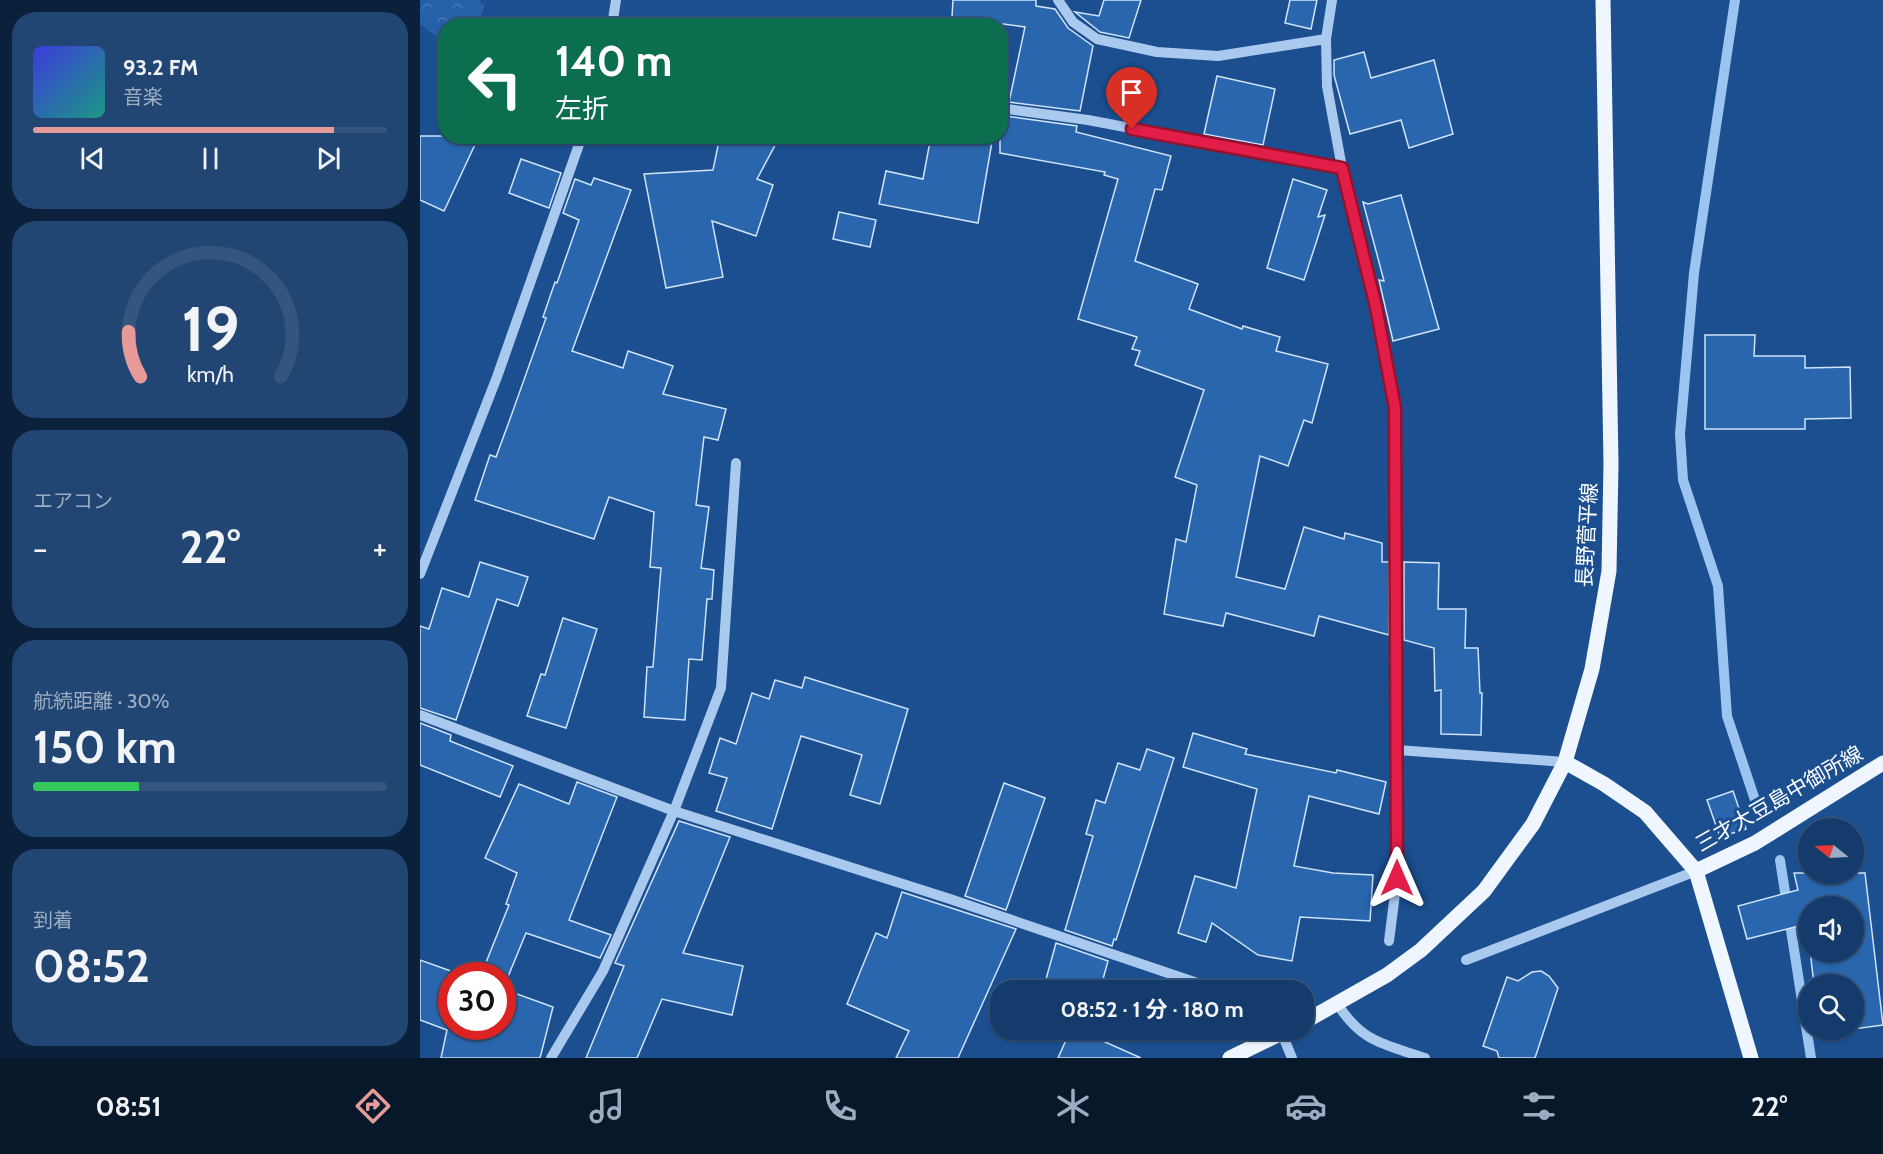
<!DOCTYPE html>
<html lang="ja">
<head>
<meta charset="utf-8">
<style>
	:root { --surface:#143b6b; --page:#214673; --text:#f1f3f6; --muted:#9dadc1; --line:#33557e; --accent:#e69b98 }
	body { margin:0; font-family:Cabin,"Noto Sans JP",sans-serif; background:var(--page); color:var(--text); height:100vh; display:flex; flex-direction:column; font-size:22px; white-space:nowrap }
	* { box-sizing:border-box; margin:0 }
	p { font-size:20px; color:var(--muted) }
	.icon { flex:none; width:33px; height:33px; fill:none; stroke:currentColor; stroke-width:2; stroke-linecap:round; stroke-linejoin:round }
	.map { position:relative; flex:1; overflow:hidden }
	.side { display:flex; flex-direction:column; gap:12px; padding:12px; background:#0b203b; width:420px }
	.side>* { flex:none }
	.top-card { position:absolute; left:18px; top:18px; width:570px; height:126px; border-radius:24px; box-shadow:0 2px 4px #0004,0 0 0 2px var(--line); background:#0b6e4f; color:#fff; overflow:hidden }
	.needle { width:39px; rotate:288deg }
	.fabs { position:absolute; left:1378px; top:818px; display:grid; gap:12px }
	.fabs a { display:grid; place-items:center; width:66px; height:66px; border-radius:50%; background:var(--surface); box-shadow:0 2px 4px #0004,0 0 0 2px var(--line); font-size:30px }
	.speed { position:absolute; left:18px; top:962px; display:flex; gap:12px; font-size:30px; font-weight:700; text-align:center }
	.speed>* { display:grid; place-content:center; width:78px; height:78px; border-radius:50%; background:var(--surface); box-shadow:0 2px 4px #0004,0 0 0 2px var(--line); line-height:1 }
	.speed .limit { border:9px solid #d22; background:#fff; color:#111 }
	.pin { position:absolute; display:grid; place-items:center; width:51px; height:51px; color:#fff; margin:-62px -26px; border-radius:50% 50% 50% 0; rotate:-45deg; box-shadow:0 0 6px #0007 }
	.pin .icon { rotate:45deg }
	.me { position:absolute; width:66px; margin:-33px; rotate:0deg; stroke-linejoin:round; filter:drop-shadow(0 0 4px #0008) }
	.turn { display:flex; align-items:center; gap:21px; height:126px; padding:0 18px; font-size:27px }
	.turn .icon { width:78px; height:78px; stroke-width:2.5 }
	.turn b { display:block; font-size:42px; line-height:51px }
	.big { font-size:45px; font-weight:700; line-height:1.1 }
	.side .widget { flex:1; display:flex; flex-direction:column; justify-content:center; gap:9px; min-width:0; padding:0 21px; border-radius:24px; background:var(--page) }
	.side .dial { align-items:center; gap:0 }
	.dial svg { height:156px; overflow:visible; fill:none; stroke:var(--line); stroke-width:7; stroke-linecap:round; text-anchor:middle }
	.dial text { fill:var(--text); stroke:none }
	.song { display:flex; align-items:center; gap:18px }
	.cover { width:72px; height:72px; border-radius:9px; background:linear-gradient(135deg,hsl(240 70% 55%),hsl(170 70% 35%)) }
	.played { height:6px; border-radius:3px; background:linear-gradient(90deg,var(--accent) 85%,var(--line) 85%) }
	.keys { display:flex; justify-content:space-around; direction:ltr }
	.heat { display:flex; justify-content:space-between; align-items:center; font-size:33px; direction:ltr }
	.charge { height:9px; border-radius:4px; background:linear-gradient(90deg,#34c759 30%,var(--line) 0) }
	.trip { position:absolute; left:570px; top:980px; width:324px; height:60px; border-radius:24px; background:var(--surface); box-shadow:0 2px 4px #0004,0 0 0 2px var(--line); font-weight:700; line-height:60px; text-align:center }
	.menu { display:flex; height:96px; justify-content:space-around; align-items:center; background:#08182b; color:var(--muted) }
	.menu .icon { width:42px; height:42px }
	.menu .active { color:var(--accent) }
	.menu b { font-size:27px; color:var(--text) }
	main { display:flex; flex:1; min-height:0 }
	.map>svg:first-child { display:block }
	.forest { fill:url(#forest-crowns) }
	.lines { fill:none; stroke-linecap:round; stroke-linejoin:round }
	.stream { stroke:#9cc4f0; stroke-width:10 }
	.building { fill:#2a66ad; stroke:#cfe3fa; stroke-width:1.5 }
	.minor { stroke:#a9c9ee; stroke-width:10 }
	.major { stroke:#f0f6ff; stroke-width:15 }
	.route-casing { stroke:#92132f; stroke-width:15 }
	.route { stroke:#e11d48; stroke-width:10 }
	.labels { text-anchor:middle; stroke-width:6; stroke-linejoin:round; paint-order:stroke }
	.street-label { font-size:21px; fill:#fff; stroke:#1b4f8f }
</style>
</head>
<body>
<main>
<section class="side">
<div class="widget">
<div class="song"><i class="cover"></i><div><b>93.2 FM</b><p>音楽</p></div></div>
<div class="played"></div>
<div class="keys"><svg class="icon" aria-label="previous" viewBox="0 0 24 24"><path d="M18 5L8 12l10 7zM5 5v14"/></svg><svg class="icon" aria-label="pause" viewBox="0 0 24 24"><path d="M8 5v14M16 5v14"/></svg><svg class="icon" aria-label="next" viewBox="0 0 24 24"><path d="M6 5l10 7-10 7zM19 5v14"/></svg></div>
</div>
<div class="widget dial"><svg viewBox="0 0 100 80">
<path d="M14 69A42 42 0 1 1 86 69"/>
<path d="M14 69A42 42 0 0 1 8 46" stroke="#e69b98"/>
<text x="50" y="56" font-size="32" font-weight="700">19</text>
<text x="50" y="72" font-size="11">km/h</text>
</svg></div>
<div class="widget"><p>エアコン</p>
<div class="heat"><a>−</a><b class="big">22°</b><a>+</a></div>
</div>
<div class="widget"><p>航続距離 · 30%</p><b class="big">150 km</b><div class="charge"></div></div>
<div class="widget"><p>到着</p><b class="big">08:52</b></div>
</section>
<div class="map">
<svg width="1463" height="1058" viewBox="0 0 1463 1058">
	<defs>
		<pattern id="forest-crowns" width="20" height="18" patternUnits="userSpaceOnUse" patternTransform="scale(1.5)"><rect width="20" height="18" fill="#2461a8"/><path d="M2 6a3 3 0 1 1 6 0M12 15a3 3 0 1 1 6 0" fill="none" stroke="#4579b5"/></pattern>
	</defs>
	<rect width="100%" height="100%" fill="#1b4f8f"/>
	<path class="forest" d="M0,0H59L64,5L59,25L26,26L25,43L0,24Z"/>
	<g class="lines">
		<g class="stream">
			<path d="M1315,0L1274,273L1260,434L1263,480L1298,586L1307,716L1339,812"/>
			<path d="M1360,860L1391,1058"/>
		</g>
	</g>
	<g class="building">
		<path d="M533,0H616V6L635,9L648,28L673,46L660,111L589,102L605,27L532,17Z"/>
		<path d="M684,0H721L709,38L680,32L655,12L679,16Z"/>
		<path d="M870,0H897L891,29L865,23Z"/>
		<path d="M944,52L951,78L1014,60L1033,134L989,148L981,120L930,134L914,75V60Z"/>
		<path d="M797,76L855,89L843,145L784,134Z"/>
		<path d="M586,116L657,126L656,132L751,156L742,190L735,189L715,261L778,284L769,309L822,329L823,326L860,337L856,351L908,364L892,423L884,420L868,466L840,456L816,577L865,589L884,527L924,539L925,533L962,543V562H969V635L899,616L894,636L806,613L803,626L744,614L756,539L766,542L777,485L755,477L784,390L715,365L720,351L712,349L717,337L658,319L698,179L684,175L685,172L580,153V123L584,124Z"/>
		<path d="M0,136H59L24,211L0,200Z"/>
		<path d="M300,136H360L337,179L353,185L336,236L292,221L303,277L246,288L224,174L293,170Z"/>
		<path d="M511,136H573L558,223L459,204L466,171L503,179Z"/>
		<path d="M101,159L141,173L129,208L89,193Z"/>
		<path d="M174,178L211,190L152,351L203,368L208,351L253,366L243,394L306,409L298,440L284,437L276,505L289,507L281,568L294,570L292,599H287L282,660L269,659L265,720L224,717L227,667H233L241,568L230,567L234,512L189,497L174,539L55,500L70,455L76,457L90,419L126,318L123,317L135,282L137,283L159,220L143,213L155,179L171,185Z"/>
		<path d="M873,179L907,190L898,217L905,215L884,280L847,268Z"/>
		<path d="M981,195L1019,329L973,341L959,280L964,281L943,202L948,204Z"/>
		<path d="M419,212L456,220L450,247L413,239Z"/>
		<path d="M1285,335H1335L1334,356H1385V368L1430,367L1431,418L1385,419V429H1285Z"/>
		<path d="M60,562L108,577L98,606L77,599L36,720L0,708V626L9,629L22,588L49,597Z"/>
		<path d="M984,562L1019,563L1018,609H1046L1045,648H1058L1060,693H1062L1061,735L1021,734V690L1015,691L1014,648L984,640Z"/>
		<path d="M143,618L177,629L146,728L107,716L121,674L125,675Z"/>
		<path d="M385,677L488,709L460,804L430,795L442,755L381,736L352,829L296,811L307,778L289,773L300,738L316,744L332,693L349,699L355,680L382,688Z"/>
		<path d="M0,723L31,735L30,741L93,766L80,797L0,765Z"/>
		<path d="M773,733L827,749L825,754L916,773L917,770L966,782L959,814L889,796L874,866L913,873L953,875L950,921L880,917L872,961L838,955L792,923L786,942L758,933L775,876L816,888L837,789L763,767Z"/>
		<path d="M727,749L754,758L696,940L694,939L692,946L645,930L673,836L666,834L676,800L685,803L698,763L720,770Z"/>
		<path d="M157,782L197,797L149,920L191,935L180,958L106,933L83,989L133,1007L120,1058H21L27,1030L0,1020V960L42,975H32V1026H82V975H61L89,905L86,904L97,873L65,858L99,784L149,804Z"/>
		<path d="M584,783L625,798L586,910L545,896Z"/>
		<path d="M1313,791L1326,829L1300,837L1287,800Z"/>
		<path d="M259,821L310,837L263,953L323,966L312,1015L242,999L217,1058H166L204,966L195,963Z"/>
		<path d="M1374,873H1445L1463,1025L1434,1029V984H1394L1390,951H1434V906H1389V944L1387,924L1327,939L1318,906L1378,890Z"/>
		<path d="M482,892L596,929L538,1058H476L489,1031L427,1004L456,933L467,938Z"/>
		<path d="M636,943L688,961L680,990H623Z"/>
		<path d="M1121,971L1129,976L1138,988L1115,1058H1079L1077,1051L1063,1046L1087,977L1098,981L1112,972Z"/>
		<path d="M651,1029H656L721,1058H638Z"/>
	</g>
	<g class="lines">
		<g class="minor">
			<path d="M638,0L653,22L677,39L737,52L798,56L906,39"/>
			<path d="M912,0L906,39L907,86L922,168L955,307L976,408L977,878L969,941"/>
			<path d="M192,26L196,0"/>
			<path d="M580,108L668,120L922,168"/>
			<path d="M0,574L77,377L162,136"/>
			<path d="M0,715L254,811L530,899L798,990"/>
			<path d="M977,750L1145,762"/>
			<path d="M1046,960L1276,871"/>
			<path d="M918,1005C943,1043 964,1044 1005,1058"/>
			<path d="M860,1029L872,1058"/>
			<path d="M131,1058L183,971L254,811L301,688L316,463"/>
		</g>
		<g class="major">
			<path d="M1145,762L1184,784L1225,812L1276,871L1331,1058"/>
			<path d="M1276,871L1335,843L1463,763"/>
			<path d="M884,1022L967,975L1001,950L1064,891L1113,824L1145,762L1172,669L1189,571L1191,464L1183,0"/>
			<path d="M810,1058L870,1029"/>
		</g>
	</g>
	<g class="lines">
		<g class="route-casing">
			<path id="route" d="M712,129L922,168L956,307L975,408L977,878"/>
		</g>
		<use href="#route" class="route"/>
	</g>
	<g class="labels">
		<g class="street-label">
			<text transform="translate(1167 535) rotate(-87)" y="7">長野菅平線</text>
			<text transform="translate(1359 799) rotate(-30)" y="7">三才大豆島中御所線</text>
		</g>
	</g>
</svg>
<div class="fabs">
<a><svg class="needle" viewBox="-14 -14 28 28"><path d="M0-13l5 13h-10z" fill="#e53935"/><path d="M0 13l5-13h-10z" fill="#9dadc1"/></svg></a>
<a><svg class="icon" aria-label="sound" viewBox="0 0 24 24"><path d="M4 9h4l5-4v14l-5-4H4zM17 9q2 3 0 6"/></svg></a>
<a><svg class="icon" aria-label="search" viewBox="0 0 24 24"><circle cx="10" cy="10" r="6"/><path d="M15 15l6 6"/></svg></a>
</div>
<div class="speed"><div class="limit">30</div></div>
<div class="pin" style="left:712px;top:129px;background:#d93025"><svg class="icon" aria-label="arrive" viewBox="0 0 24 24"><path d="M6 21V4h12l-3 4 3 4H6"/></svg></div>
<svg class="me" style="left:977px;top:878px" viewBox="-20 -20 40 40"><path d="M0-17L14 15 0 8-14 15z" fill="#e11d48" stroke="#fff" stroke-width="4"/></svg>
<div class="trip">08:52 · 1 分 · 180 m</div>
<div class="top-card">
<div class="turn"><svg class="icon" aria-label="left" viewBox="0 0 24 24"><path d="M17 20v-9H6M10 6l-5 5 5 5"/></svg><div><b>140 m</b>左折</div></div>
</div>
</div>
</main>
<nav class="menu">
<b>08:51</b>
<svg class="icon active" aria-label="directions" viewBox="0 0 24 24"><path d="M12 3l9 9-9 9-9-9zM9 14v-3h6M13 9l2 2-2 2"/></svg>
<svg class="icon" aria-label="music" viewBox="0 0 24 24"><path d="M9 18V5l10-2v13"/><circle cx="6" cy="18" r="3"/><circle cx="16" cy="16" r="3"/></svg>
<svg class="icon" aria-label="phone" viewBox="0 0 24 24"><path d="M5 4h4l2 5-3 2q2 4 5 5l2-3 5 2v4C11 20 4 13 5 4z"/></svg>
<svg class="icon" aria-label="climate" viewBox="0 0 24 24"><path d="M12 3v18M4 7l16 10M4 17L20 7"/></svg>
<svg class="icon" aria-label="car" viewBox="0 0 24 24"><path d="M5 17H2v-5l4-1 3-4h7l3 4 3 1v5h-3M9 17h6M6 11h13"/><circle cx="7" cy="17" r="2"/><circle cx="17" cy="17" r="2"/></svg>
<svg class="icon" aria-label="filters" viewBox="0 0 24 24"><path d="M4 7h16M4 17h16"/><circle cx="9" cy="7" r="2"/><circle cx="15" cy="17" r="2"/></svg>
<b>22°</b>
</nav>
</body>
</html>
